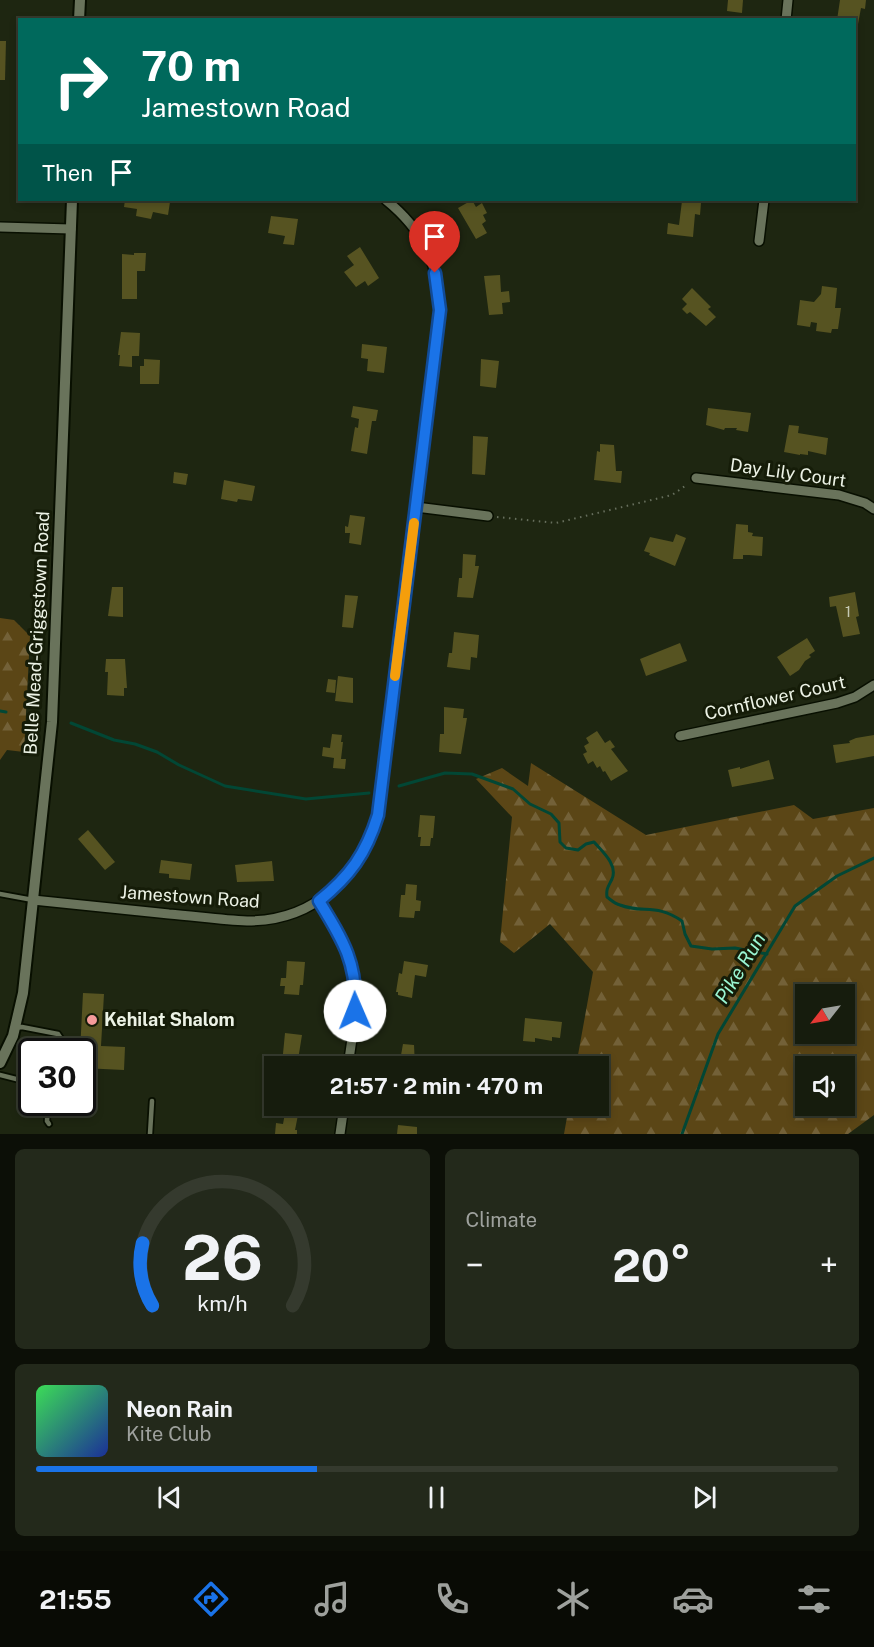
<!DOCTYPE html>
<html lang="en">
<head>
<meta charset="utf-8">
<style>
	:root { --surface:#161c0d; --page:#23291b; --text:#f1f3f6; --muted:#9ea19d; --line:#353a2e; --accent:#1a73e8 }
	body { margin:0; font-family:"Public Sans",sans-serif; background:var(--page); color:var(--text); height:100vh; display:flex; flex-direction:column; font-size:22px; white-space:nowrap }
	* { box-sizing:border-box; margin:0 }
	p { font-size:20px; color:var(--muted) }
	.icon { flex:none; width:33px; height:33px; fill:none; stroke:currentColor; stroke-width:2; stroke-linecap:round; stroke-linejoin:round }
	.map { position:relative; height:1134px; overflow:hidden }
	.side { display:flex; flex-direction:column; gap:15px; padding:15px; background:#0c0f07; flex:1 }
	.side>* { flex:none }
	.banner { position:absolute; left:18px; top:18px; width:838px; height:183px; border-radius:0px; box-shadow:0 3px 9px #0003,0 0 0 2px var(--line); background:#00695c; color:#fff; overflow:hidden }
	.needle { width:39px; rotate:239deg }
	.controls { position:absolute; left:795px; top:984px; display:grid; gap:12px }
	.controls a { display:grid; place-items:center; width:60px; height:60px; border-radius:0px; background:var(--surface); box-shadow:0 3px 9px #0003,0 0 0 2px var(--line); font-size:30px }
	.speed { position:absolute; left:18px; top:1038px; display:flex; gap:12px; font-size:30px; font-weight:700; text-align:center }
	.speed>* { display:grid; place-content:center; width:78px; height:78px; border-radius:50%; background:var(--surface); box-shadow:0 3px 9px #0003,0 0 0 2px var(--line); line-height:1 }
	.speed .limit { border:3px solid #111; border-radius:9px; background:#fff; color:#111 }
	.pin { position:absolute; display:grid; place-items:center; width:51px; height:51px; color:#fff; margin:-62px -26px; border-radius:50% 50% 50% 0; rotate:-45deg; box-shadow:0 0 6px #0007 }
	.pin .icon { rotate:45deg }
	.me { position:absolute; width:66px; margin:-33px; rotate:359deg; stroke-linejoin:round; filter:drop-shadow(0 0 4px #0008) }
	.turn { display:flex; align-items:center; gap:21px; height:126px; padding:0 24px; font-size:27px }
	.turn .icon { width:78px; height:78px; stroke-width:2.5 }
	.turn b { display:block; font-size:42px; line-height:51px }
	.then { display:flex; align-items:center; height:57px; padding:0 24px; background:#0003; gap:12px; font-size:22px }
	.big { font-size:45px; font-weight:700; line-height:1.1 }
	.side .widget { flex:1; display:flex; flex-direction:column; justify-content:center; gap:9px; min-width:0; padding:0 21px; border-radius:9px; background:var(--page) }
	.side .dial { align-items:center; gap:0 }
	.dial svg { height:156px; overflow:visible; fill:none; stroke:var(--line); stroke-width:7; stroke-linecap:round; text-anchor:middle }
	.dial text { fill:var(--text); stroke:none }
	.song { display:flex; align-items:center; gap:18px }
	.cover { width:72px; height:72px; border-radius:9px; background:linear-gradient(135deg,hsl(130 70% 55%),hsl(230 70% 35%)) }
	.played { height:6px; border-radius:3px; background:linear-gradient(90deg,var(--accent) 35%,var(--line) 35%) }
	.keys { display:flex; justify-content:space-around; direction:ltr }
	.heat { display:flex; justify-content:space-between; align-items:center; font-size:33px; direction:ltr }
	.side .tiles { flex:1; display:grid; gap:15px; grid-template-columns:1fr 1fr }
	.widget:last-child { grid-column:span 2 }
	.trip { position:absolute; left:264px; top:1056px; width:345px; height:60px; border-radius:0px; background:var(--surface); box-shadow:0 3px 9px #0003,0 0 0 2px var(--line); font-weight:700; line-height:60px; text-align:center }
	.menu { display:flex; height:96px; justify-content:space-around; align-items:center; background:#090b05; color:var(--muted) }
	.menu .icon { width:42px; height:42px }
	.menu .selected { color:var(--accent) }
	.menu b { font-size:27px; color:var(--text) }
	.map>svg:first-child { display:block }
	.forest { fill:url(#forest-firs); fill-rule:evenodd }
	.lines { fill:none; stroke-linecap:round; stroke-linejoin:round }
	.stream { stroke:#024735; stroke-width:3 }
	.building { fill:#565321 }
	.service-casing { stroke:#080f00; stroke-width:8 }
	.minor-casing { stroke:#080f00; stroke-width:12 }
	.tertiary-casing { stroke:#080f00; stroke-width:14 }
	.path { stroke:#676f5d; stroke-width:2; stroke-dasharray:1.5 4.5; stroke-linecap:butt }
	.service { stroke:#69735b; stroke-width:4.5 }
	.minor { stroke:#69735b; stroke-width:9 }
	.tertiary { stroke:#69735b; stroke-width:10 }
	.route-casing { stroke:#114b97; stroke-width:15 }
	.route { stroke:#1a73e8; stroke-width:10 }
	.slow { stroke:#f59e0b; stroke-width:10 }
	.poi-dot { fill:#f59b9a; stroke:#151c08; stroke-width:2 }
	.labels { text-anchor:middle; stroke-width:6; stroke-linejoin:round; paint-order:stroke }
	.number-label { font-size:15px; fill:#c6cab4 }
	.street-label { font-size:18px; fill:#ecf2e5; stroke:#151c08 }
	.poi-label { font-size:18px; font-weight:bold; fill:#ecf2e5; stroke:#151c08; text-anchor:start }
	.water-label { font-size:20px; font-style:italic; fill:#9af5d3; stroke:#151c08 }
</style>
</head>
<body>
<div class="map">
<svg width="874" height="1134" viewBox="0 0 874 1134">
	<defs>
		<pattern id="forest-firs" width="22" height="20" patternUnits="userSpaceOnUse" patternTransform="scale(1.5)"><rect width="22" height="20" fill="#5b4616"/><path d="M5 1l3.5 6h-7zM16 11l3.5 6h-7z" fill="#736138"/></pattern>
	</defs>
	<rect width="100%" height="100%" fill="#1e2611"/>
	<g class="forest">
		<path d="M0,618L14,620L30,636L24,752L7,750L0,760Z"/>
		<path d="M531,763L646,835L794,805L813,819L874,808V1115L848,1134H564L569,1106H598V1066H576L593,972L550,924L514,953L500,942L512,817L476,779L502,768L528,786ZM806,994H844V1034H806ZM806,1066H844V1106H806Z"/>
	</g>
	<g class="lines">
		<g class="stream">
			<path d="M0,711L6,712"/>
			<path d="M71,723L114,740L135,744L157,752L179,765L225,786L306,799L369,793"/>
			<path d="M399,786L445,773L472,774L513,789L530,804L551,814L559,823L560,842L566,848L578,850L586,844L594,842C603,852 618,865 612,879C608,887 606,889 607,897C611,900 615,904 620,905C643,914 656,903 682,921L685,934L691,946L712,949L735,948L767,954"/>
			<path d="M682,1134L718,1034L795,906L837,876L874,858"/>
		</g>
	</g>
	<g class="building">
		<path d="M728,0H743L742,13L727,11Z"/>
		<path d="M840,0H866L865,9L861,8L858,24H855V20H837Z"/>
		<path d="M0,41H6L5,80H0Z"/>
		<path d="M125,200H159L170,202L168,215L153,212L151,219L136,216L137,209L124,207Z"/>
		<path d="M472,200L476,207L482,203L487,213L483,215L486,221L482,224L487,233L476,239L458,208Z"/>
		<path d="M682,201L701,203L700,215L695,214L693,237L667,234L668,223L679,225Z"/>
		<path d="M271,216L298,219L294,245L283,244L285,236L268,233Z"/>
		<path d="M360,247L379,278L368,286L365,281L356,287L344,272L354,265L347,256Z"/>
		<path d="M134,253H146L145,271H137V299H122V254L134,255Z"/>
		<path d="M500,275L501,292L509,291L510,302L502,303L503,314L489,315L484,276Z"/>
		<path d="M822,286L837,288L835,308H841L838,329H832L831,333L816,331L817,323L811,322L810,327L797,325L800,300L814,302L821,294Z"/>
		<path d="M692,288L711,307L708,309L716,317L706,326L690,312L687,314L682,309L687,304L682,299Z"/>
		<path d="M121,332L140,333L139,356H132V367L119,366L120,355H118Z"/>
		<path d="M362,344L387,347L384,373L367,371L368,359L361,358Z"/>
		<path d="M144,359L160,360L159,384H140V366H144Z"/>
		<path d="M481,359L499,361L496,388L480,386Z"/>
		<path d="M353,406L378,410L376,421H372L367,454L351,451L355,427L358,428L359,419L351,417Z"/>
		<path d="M708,408L751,413L748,432L736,430L737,428H725L724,430L706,425Z"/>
		<path d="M789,425L799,426L798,433L828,438L826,455L808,451V455L800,454V455L784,452Z"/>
		<path d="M473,436L488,437L485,475L472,474Z"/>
		<path d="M600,444L614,445L616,471H622L621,483L594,480L597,451L600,452Z"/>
		<path d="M174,472L188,474L186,485L173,483Z"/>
		<path d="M224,480L255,486L252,501L238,499L237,502L221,499Z"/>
		<path d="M350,515L365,517L361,545L349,543L350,533H345V526L348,527Z"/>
		<path d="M736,524L748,525V532L753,533L752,536L763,537L762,556L749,555H743V559H733Z"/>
		<path d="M676,534L686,538L675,566L649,555L650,553L644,551L650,537L673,542Z"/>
		<path d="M463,554L476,555L475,566H479L473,598L457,597L459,578H462Z"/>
		<path d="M112,587H123V617L108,616Z"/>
		<path d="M855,592L859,616L856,617L860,634L843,637L836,606L830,607L829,597Z"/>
		<path d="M345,595L358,596L353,628L342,627Z"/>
		<path d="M454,632L479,635L477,658L471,657L470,670L447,667L449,653H452Z"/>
		<path d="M807,638L815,651L809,655L811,657L805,661L799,670L790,676L777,657Z"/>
		<path d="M680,643L687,661L646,676L640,659Z"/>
		<path d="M106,659H125L127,688H124V696L107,695L108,672H105Z"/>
		<path d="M338,676L353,678V703L335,701Z"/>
		<path d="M328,679L336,680L335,693L326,692Z"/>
		<path d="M444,707L464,709L463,718H467L461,754L439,752L440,734H444Z"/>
		<path d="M597,731L605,743L610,740L615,747L611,749L628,771L611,781L605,771L603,772L600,766L597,768L593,761L588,764L583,754L587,752L584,746L589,743L586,738Z"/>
		<path d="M332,734L342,735L341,742H343L341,759H346L345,769L333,768L334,758L322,756L323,747L330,748Z"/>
		<path d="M874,735V756L836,763L833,745L850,743L849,741L856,738Z"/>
		<path d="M769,760L774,779L732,787L728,770L740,767V769Z"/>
		<path d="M420,815L435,816L433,838H431L430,846H420L421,837H418Z"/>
		<path d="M88,830L115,862L105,870L78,839Z"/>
		<path d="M161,860L192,864L190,880L169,878V874L159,873Z"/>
		<path d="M272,861L274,881L237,882L235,865Z"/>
		<path d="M406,884L417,885L416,900L421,901L420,911H415L414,918L399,917L401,895H405Z"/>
		<path d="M287,961L305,962L303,985H300L299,995L284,994L285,986H280L281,978H286Z"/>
		<path d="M404,961L428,965L426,977L415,975L412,998L398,995V992H396L399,973L402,974Z"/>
		<path d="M83,993L104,994L101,1046L125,1047L124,1070L82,1068V1052H80Z"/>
		<path d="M525,1018L562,1022L560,1038L552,1037V1041L535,1038V1042L523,1041Z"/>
		<path d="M285,1033L302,1035L297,1066H284L285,1064H282Z"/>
		<path d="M403,1044L414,1045L415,1066H399Z"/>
		<path d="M285,1113L298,1115L295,1130H297V1134H275L276,1123L283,1124Z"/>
		<path d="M398,1125L417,1127V1134H397Z"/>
	</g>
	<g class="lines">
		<g class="service-casing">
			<g id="service">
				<path d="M0,894L33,900"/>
				<path d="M15,1028L22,1027L58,1034L64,1043L65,1052"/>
				<path d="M0,1075L32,1083"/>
				<path d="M48,1102L47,1121L49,1124"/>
				<path d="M150,1134L152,1101"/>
			</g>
		</g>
		<g class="minor-casing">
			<g id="minor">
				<path d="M786,20L788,0"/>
				<path d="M0,227L71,229"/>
				<path d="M759,241L764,200"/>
				<path d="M696,478L839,495L865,503L874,509"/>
				<path d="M416,507L488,516"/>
				<path d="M680,736L837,703L855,697L874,685"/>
				<path d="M33,900C79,905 124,909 169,914C195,916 221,920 247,921C315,921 359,877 378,815L440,310C438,262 423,230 386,200"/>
				<path d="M319,901C329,918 342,936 349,955C362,991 353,1030 348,1066"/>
				<path d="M340,1134L344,1106"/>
			</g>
		</g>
		<g class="tertiary-casing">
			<g id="tertiary">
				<path d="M79,20L80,0"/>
				<path d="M0,1063L13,1036L23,993L52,722L72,200"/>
			</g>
		</g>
		<path class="path" d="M497,517L556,523L672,495L688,484"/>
		<use href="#service" class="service"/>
		<use href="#minor" class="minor"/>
		<use href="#tertiary" class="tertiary"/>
	</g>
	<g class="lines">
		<g class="route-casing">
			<path id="route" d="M355,1011C358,964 343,940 319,901C350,876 366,854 378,815L440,310L435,273"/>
		</g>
		<use href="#route" class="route"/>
		<path class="slow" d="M395,676L414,523"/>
	</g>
	<circle class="poi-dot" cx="92" cy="1020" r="6"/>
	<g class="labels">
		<g class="number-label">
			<text x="848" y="617">1</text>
		</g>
		<g class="street-label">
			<text transform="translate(788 473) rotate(8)" y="6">Day Lily Court</text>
			<text transform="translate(37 633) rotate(-87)" y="6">Belle Mead-Griggstown Road</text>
			<text transform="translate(775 698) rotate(-13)" y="6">Cornflower Court</text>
			<text transform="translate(190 897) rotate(4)" y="6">Jamestown Road</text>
		</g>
		<g class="poi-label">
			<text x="104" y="1026">Kehilat Shalom</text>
		</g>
		<g class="water-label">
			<text transform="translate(740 968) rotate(-59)" y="7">Pike Run</text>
		</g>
	</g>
</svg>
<div class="controls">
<a><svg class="needle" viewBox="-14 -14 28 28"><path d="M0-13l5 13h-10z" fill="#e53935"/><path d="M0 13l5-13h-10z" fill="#9ea19d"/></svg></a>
<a><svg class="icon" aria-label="sound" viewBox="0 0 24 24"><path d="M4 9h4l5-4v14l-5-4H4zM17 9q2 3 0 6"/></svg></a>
</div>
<div class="speed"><div class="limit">30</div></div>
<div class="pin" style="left:435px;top:273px;background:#d93025"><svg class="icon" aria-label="arrive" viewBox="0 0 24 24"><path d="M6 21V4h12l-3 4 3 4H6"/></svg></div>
<svg class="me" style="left:355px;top:1011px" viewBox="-20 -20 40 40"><circle r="19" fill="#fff"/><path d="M0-13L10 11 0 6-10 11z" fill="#1a73e8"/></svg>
<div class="trip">21:57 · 2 min · 470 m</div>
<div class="banner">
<div class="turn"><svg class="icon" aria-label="right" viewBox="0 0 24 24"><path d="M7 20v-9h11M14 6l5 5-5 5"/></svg><div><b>70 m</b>Jamestown Road</div></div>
<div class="then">Then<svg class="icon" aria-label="arrive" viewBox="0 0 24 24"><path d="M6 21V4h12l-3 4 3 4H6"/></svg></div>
</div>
</div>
<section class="side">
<div class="tiles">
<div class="widget dial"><svg viewBox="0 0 100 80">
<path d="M14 69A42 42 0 1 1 86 69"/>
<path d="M14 69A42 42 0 0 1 9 37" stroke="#1a73e8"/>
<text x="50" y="56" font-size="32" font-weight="700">26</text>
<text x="50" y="72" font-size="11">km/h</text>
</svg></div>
<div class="widget"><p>Climate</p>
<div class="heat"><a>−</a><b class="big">20°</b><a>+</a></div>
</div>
<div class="widget">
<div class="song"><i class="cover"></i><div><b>Neon Rain</b><p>Kite Club</p></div></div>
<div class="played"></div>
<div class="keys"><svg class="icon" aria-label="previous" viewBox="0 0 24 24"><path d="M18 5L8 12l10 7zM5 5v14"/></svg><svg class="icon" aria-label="pause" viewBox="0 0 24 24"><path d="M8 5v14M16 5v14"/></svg><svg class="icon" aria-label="next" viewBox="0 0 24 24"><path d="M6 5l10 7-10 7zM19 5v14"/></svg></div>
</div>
</div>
</section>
<nav class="menu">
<b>21:55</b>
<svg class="icon selected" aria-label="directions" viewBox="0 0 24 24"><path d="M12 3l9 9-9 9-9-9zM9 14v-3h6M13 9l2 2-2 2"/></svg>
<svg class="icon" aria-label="music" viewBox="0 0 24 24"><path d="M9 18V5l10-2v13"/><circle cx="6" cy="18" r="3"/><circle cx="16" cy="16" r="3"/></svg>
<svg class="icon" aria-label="phone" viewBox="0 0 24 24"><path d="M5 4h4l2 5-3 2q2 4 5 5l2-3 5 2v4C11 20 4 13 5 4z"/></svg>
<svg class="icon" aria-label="climate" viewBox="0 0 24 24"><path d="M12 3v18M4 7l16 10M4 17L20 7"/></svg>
<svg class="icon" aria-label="car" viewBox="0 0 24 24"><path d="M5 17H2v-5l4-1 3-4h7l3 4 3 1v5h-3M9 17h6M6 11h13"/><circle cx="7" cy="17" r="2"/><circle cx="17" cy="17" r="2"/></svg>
<svg class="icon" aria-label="filters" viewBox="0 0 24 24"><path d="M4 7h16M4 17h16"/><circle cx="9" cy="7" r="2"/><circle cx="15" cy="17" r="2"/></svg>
</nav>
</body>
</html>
